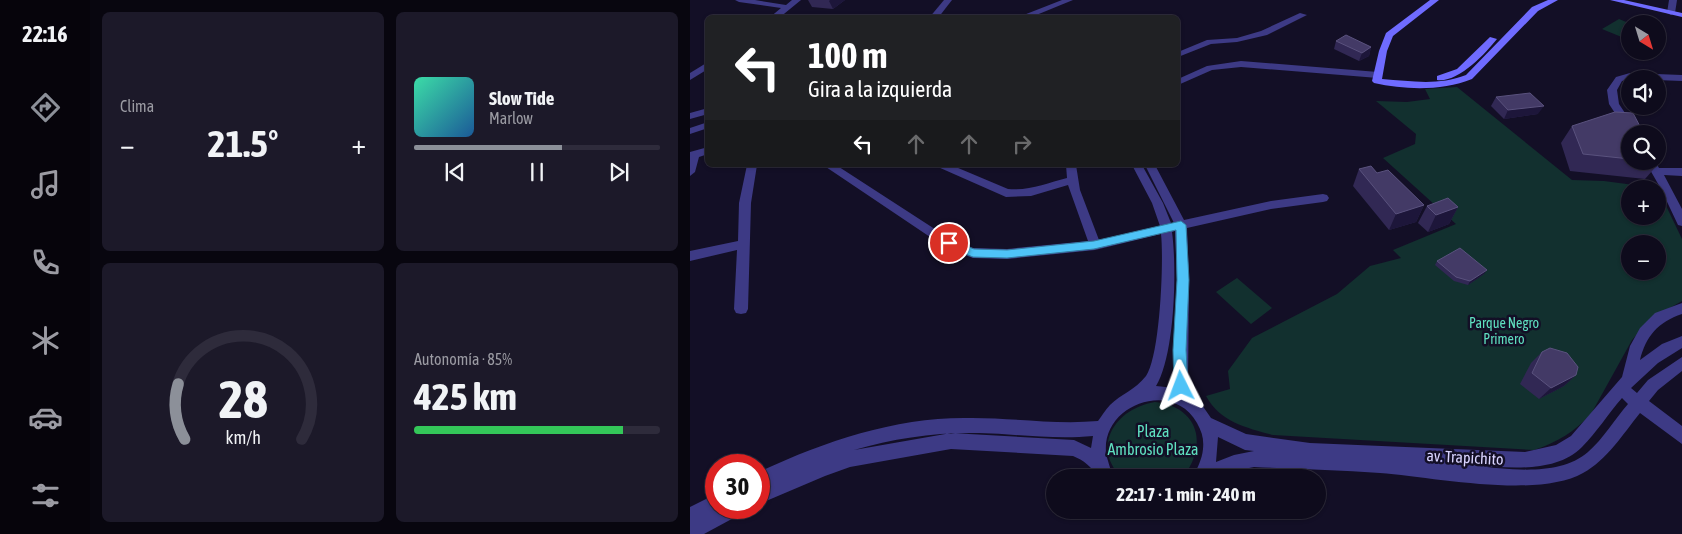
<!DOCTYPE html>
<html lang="es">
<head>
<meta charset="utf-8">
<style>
	:root { --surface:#0e0b1c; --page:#1c1929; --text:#f1f3f6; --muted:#9b9ba3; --line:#2e2b3b; --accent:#8c9099 }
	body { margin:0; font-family:"Asap Condensed",sans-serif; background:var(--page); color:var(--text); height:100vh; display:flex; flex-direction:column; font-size:19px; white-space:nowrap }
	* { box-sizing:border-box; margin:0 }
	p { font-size:16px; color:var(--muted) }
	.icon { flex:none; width:28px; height:28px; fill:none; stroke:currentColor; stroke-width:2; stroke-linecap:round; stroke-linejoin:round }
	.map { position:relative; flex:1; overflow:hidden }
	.details { display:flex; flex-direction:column; gap:12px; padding:12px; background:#08060f; width:600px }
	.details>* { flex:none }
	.banner { position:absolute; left:15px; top:15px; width:475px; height:152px; border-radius:8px; box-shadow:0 1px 4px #0004,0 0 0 1px var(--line); background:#202124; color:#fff; overflow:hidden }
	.needle { width:32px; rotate:142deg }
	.controls { position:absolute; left:931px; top:15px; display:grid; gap:10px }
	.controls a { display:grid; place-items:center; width:45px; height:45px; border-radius:50%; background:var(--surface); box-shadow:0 1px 4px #0004,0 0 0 1px var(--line); font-size:25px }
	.speed { position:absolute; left:15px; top:454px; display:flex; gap:10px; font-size:25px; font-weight:700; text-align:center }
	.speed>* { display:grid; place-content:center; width:65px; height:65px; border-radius:50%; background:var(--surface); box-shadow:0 1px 4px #0004,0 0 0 1px var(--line); line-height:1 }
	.speed .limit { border:8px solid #d22; background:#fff; color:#111 }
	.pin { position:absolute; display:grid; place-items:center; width:42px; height:42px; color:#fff; margin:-21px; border:2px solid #fff; border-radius:50%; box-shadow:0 1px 5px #0007 }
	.me { position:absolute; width:55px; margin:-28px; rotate:357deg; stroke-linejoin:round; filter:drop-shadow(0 0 4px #0008) }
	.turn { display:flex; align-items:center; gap:18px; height:105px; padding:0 20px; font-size:22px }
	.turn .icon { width:65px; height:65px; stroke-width:2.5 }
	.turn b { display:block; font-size:35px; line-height:42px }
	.lanes { display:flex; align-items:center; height:48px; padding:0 20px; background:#0003; justify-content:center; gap:25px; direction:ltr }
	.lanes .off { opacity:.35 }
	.big { font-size:38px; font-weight:700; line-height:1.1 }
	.details .tile { flex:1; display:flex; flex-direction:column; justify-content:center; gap:8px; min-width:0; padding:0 18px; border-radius:8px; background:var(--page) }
	.details .dial { align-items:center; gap:0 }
	.dial svg { height:130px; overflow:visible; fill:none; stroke:var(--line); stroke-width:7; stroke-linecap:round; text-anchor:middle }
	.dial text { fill:var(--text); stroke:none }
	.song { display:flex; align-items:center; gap:15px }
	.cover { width:60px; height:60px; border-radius:8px; background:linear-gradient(135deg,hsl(160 70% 55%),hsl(210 70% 35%)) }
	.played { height:5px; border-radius:2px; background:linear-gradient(90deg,var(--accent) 60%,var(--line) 60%) }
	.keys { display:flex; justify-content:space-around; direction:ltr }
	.heat { display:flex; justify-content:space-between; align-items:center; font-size:28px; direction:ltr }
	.charge { height:8px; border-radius:4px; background:linear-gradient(90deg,#34c759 85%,var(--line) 0) }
	.details .tiles { flex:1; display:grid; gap:12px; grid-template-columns:repeat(2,1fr) }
	.trip { position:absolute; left:356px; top:469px; width:280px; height:50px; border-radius:25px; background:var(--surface); box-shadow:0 1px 4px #0004,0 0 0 1px var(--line); font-weight:700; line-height:50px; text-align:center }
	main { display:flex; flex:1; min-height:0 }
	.menu { display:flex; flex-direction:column; width:90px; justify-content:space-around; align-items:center; background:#06040b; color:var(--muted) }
	.menu .icon { width:35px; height:35px }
	.menu .on { color:var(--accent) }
	.menu b { font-size:22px; color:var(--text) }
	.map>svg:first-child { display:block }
	.green { fill:#12302f; fill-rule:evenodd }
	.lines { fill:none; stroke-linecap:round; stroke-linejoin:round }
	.street { fill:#3d3a85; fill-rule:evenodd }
	.secondary { fill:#6f6bff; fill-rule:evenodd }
	.wall { fill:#312854 }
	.shaded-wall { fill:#1d163a }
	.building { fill:#433a66; stroke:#5a527e }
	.route { fill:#4fc3f7; stroke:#337fa1 }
	.labels { text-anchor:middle; stroke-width:5; stroke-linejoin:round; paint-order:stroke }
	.park-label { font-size:14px; fill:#5fe0c0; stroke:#130f26 }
	.near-park-label { font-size:16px; fill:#5fe0c0; stroke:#130f26 }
	.near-street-label { font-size:16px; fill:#d9d4ff; stroke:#130f26 }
</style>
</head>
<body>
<main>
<nav class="menu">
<b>22:16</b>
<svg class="icon on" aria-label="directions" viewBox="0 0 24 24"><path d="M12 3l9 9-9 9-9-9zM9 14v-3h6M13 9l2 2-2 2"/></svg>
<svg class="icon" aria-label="music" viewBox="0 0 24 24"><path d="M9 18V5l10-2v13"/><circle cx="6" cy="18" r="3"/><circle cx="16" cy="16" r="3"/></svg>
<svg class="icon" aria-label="phone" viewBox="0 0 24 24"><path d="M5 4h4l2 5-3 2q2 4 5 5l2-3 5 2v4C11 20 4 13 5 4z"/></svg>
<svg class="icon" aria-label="climate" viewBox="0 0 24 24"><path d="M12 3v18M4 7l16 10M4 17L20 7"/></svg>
<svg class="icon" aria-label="car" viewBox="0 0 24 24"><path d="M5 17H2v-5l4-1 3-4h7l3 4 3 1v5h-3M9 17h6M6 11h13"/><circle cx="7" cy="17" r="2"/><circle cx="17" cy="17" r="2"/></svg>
<svg class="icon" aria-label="filters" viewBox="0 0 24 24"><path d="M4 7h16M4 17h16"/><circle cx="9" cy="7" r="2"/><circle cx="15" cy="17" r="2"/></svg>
</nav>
<section class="details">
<div class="tiles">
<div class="tile"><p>Clima</p>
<div class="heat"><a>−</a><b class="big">21.5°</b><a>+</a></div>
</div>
<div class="tile">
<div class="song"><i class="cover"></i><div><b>Slow Tide</b><p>Marlow</p></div></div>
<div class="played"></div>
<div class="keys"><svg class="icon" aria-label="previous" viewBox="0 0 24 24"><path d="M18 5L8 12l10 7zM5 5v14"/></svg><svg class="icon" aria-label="pause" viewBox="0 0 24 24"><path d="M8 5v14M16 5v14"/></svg><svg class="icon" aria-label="next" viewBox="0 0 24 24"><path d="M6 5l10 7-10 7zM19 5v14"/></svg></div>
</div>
<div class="tile dial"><svg viewBox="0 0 100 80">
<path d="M14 69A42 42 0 1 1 86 69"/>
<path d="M14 69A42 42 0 0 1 10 35" stroke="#8c9099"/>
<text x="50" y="56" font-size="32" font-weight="700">28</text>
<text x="50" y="72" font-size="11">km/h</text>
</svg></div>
<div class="tile"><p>Autonomía · 85%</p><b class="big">425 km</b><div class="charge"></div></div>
</div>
</section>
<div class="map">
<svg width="992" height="534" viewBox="0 0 992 534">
	<rect width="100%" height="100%" fill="#130f26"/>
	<g class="green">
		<path d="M929,19L941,24L940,35L934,38L912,29Z"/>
		<path d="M767,87L882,180L914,181L967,188L940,189V216H968V189L992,239V301L962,318L942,340L901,414C884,432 868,442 844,450L583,435C557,428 530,422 516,396L540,389L538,371L562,338L647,294L680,266L711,258L703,250L766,224L693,158L725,144L726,134L686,101L717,102L740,99L735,89ZM940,244H968V271H940Z"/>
		<path d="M547,278L582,308L561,324L526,292Z"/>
		<path d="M465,402C509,407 518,445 493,477H431C400,445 427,408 465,402Z"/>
	</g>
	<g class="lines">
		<g class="street">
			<path d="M45,0H65L96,5L102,0H111L89,18H79L91,8L49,2Z"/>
			<path d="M254,0H262L248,18H239Z"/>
			<path d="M372,0H383L339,18H326Z"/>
			<path d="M979,0H987L985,13L981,15L977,13Z"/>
			<path d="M610,13L617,15L577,35L547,42L521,44L488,57V52L517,40L547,38L571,31Z"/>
			<path d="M551,61L688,72L692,75L688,78L551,67L522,70L488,85V79L517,66Z"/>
			<path d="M18,62V69L0,80V73Z"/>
			<path d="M940,73L992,75V81L940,79L932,81L927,90L929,104L949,134H940V136L919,104L917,90L926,77Z"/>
			<path d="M18,108V114L0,119V113Z"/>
			<path d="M18,122V128L0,134V128Z"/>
			<path d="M18,147V154L9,157L5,172L0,176V152Z"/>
			<path d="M955,161H965L969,168H992V176L974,175L992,209V226L988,225L971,189Z"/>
			<path d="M57,165H67L61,203L58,309L56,313L51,314L46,313L44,309L47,250L0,261V251L48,241L49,203Z"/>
			<path d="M133,165H146L254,235L283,248L317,249L398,241L378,185L341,196L316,197L248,167L247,165H261L318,189C339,191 357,183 377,178L376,165H386L390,190L409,240L470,226L462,203L442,165H452L473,203L481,223H484L455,165H465L494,220L581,201L633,194L637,195L639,198L637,201L633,202L581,209L497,228L499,280L498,385L521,418L556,434L620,443L835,452L866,445L881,436L932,377L940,346L950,328L965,313L992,303V314C968,322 956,336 950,360L972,344L992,336V348L968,363L941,388L947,393L958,380L992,357V371L968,390L959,401L992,426V444L950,413C933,434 917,460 893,473C847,499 743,477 690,473C648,470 606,469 564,467L544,471L530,478H503C507,468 512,460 513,449C514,439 512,432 507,423C483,379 412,404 416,452C417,460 421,469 423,478H407C403,467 393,460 383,456L261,449L160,467L135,476L69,504V472C133,442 203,418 274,418C319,417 363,425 408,421C412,416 415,410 420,405C431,394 445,390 456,376C470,356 474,261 471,234L405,250L317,259L283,258L264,251L246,241ZM485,231L487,280L483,365L485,388L466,386C485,355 487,268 482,232ZM932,398L938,404C925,419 913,439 898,452C869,477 820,469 785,466C819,467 865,474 892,447C907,432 918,414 932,398ZM261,433L164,450C204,438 247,432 289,433C327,434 365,440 403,436L401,448L384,440ZM528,437L555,450L564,451L544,455L526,462Z"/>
			<path d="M26,494V508H53L51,514L14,534H0V507Z"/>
		</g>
		<g class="secondary">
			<path d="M740,0H749L703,36L697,51L692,79C721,81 748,86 776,75L842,7L858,0H868L848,11L782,79C752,91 716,90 684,83L682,81L689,51L696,33Z"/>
			<path d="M920,0H934L992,13V17Z"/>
			<path d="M800,37L807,39C795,54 768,83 747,80V76L767,69Z"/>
		</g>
	</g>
	<g class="wall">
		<path d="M118,0H155L143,9L122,7Z"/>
		<path d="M646,41L681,47L679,56L669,61L644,49Z"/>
		<path d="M806,97L848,114L814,119L801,106Z"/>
		<path d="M882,126L940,134V161L970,162L955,179L880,171L871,143Z"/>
		<path d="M669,169L687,173L734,205L726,222L699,230L663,186Z"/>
		<path d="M737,206L768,207L759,224L738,232L728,223Z"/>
		<path d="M747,261L794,274L778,285L764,281L745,265Z"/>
		<path d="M852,352L886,375L874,386L849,399L830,384L841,363Z"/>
	</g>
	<g class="shaded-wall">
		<path d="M140,0H155L143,9L139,1Z"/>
		<path d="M681,47L679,56L669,61L672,53Z"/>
		<path d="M854,106L848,114L814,119L818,110Z"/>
		<path d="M734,205L726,222L699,230L706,214Z"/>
		<path d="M768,207L759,224L738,232L746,215Z"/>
		<path d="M797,270L794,274L778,285L780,281Z"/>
		<path d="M886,375L874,386L849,399L861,388Z"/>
	</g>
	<g class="building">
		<path d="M656,35L681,47L672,53L646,41Z"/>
		<path d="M840,93L854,106L818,110L806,97Z"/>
		<path d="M925,112L943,113L954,134H940V159L893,154L882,126Z"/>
		<path d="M681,166L687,173L698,170L734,205L706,214L669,169Z"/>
		<path d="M758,198L768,207L746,215L737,206Z"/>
		<path d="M770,248L797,270L780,281L766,277L747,261Z"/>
		<path d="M860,348L877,353L888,367L886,375L861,388L842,373L852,352Z"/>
	</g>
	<path class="route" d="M491,221L496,225L499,280L496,350L498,386L496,390L491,392L486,390L484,386L483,350L487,280L486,230L404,249L317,258L283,257L255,246L254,243L259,239L284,249L317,250L404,241Z"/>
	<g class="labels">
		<g class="park-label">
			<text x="814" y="328">Parque Negro<tspan x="814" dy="16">Primero</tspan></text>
		</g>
		<g class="near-park-label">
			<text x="463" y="437">Plaza<tspan x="463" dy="18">Ambrosio Plaza</tspan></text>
		</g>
		<g class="near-street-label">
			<text transform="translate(775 457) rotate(3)" y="6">av. Trapichito</text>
		</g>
	</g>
</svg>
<div class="controls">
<a><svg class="needle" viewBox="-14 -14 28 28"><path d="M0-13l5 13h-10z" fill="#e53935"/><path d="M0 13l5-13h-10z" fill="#9b9ba3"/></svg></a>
<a><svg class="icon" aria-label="sound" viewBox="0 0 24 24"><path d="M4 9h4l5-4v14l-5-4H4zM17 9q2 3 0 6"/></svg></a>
<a><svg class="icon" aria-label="search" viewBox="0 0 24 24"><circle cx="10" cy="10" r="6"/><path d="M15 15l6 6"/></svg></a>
<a>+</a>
<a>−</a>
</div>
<div class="speed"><div class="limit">30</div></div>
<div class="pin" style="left:259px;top:243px;background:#d93025"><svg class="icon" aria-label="arrive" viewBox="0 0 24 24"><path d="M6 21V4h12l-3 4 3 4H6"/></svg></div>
<svg class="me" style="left:491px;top:386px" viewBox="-20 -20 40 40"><path d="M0-17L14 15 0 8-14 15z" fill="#4fc3f7" stroke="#fff" stroke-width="4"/></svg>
<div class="trip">22:17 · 1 min · 240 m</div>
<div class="banner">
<div class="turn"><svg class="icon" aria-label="left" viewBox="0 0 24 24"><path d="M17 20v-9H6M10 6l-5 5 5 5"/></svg><div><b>100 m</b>Gira a la izquierda</div></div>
<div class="lanes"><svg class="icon" aria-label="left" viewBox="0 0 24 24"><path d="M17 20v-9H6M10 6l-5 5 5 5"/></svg><svg class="icon off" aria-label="ahead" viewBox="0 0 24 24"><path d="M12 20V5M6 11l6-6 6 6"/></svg><svg class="icon off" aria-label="ahead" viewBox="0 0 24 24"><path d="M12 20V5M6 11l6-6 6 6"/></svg><svg class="icon off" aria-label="right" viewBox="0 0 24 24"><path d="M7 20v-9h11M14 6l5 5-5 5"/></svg></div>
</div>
</div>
</main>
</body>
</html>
